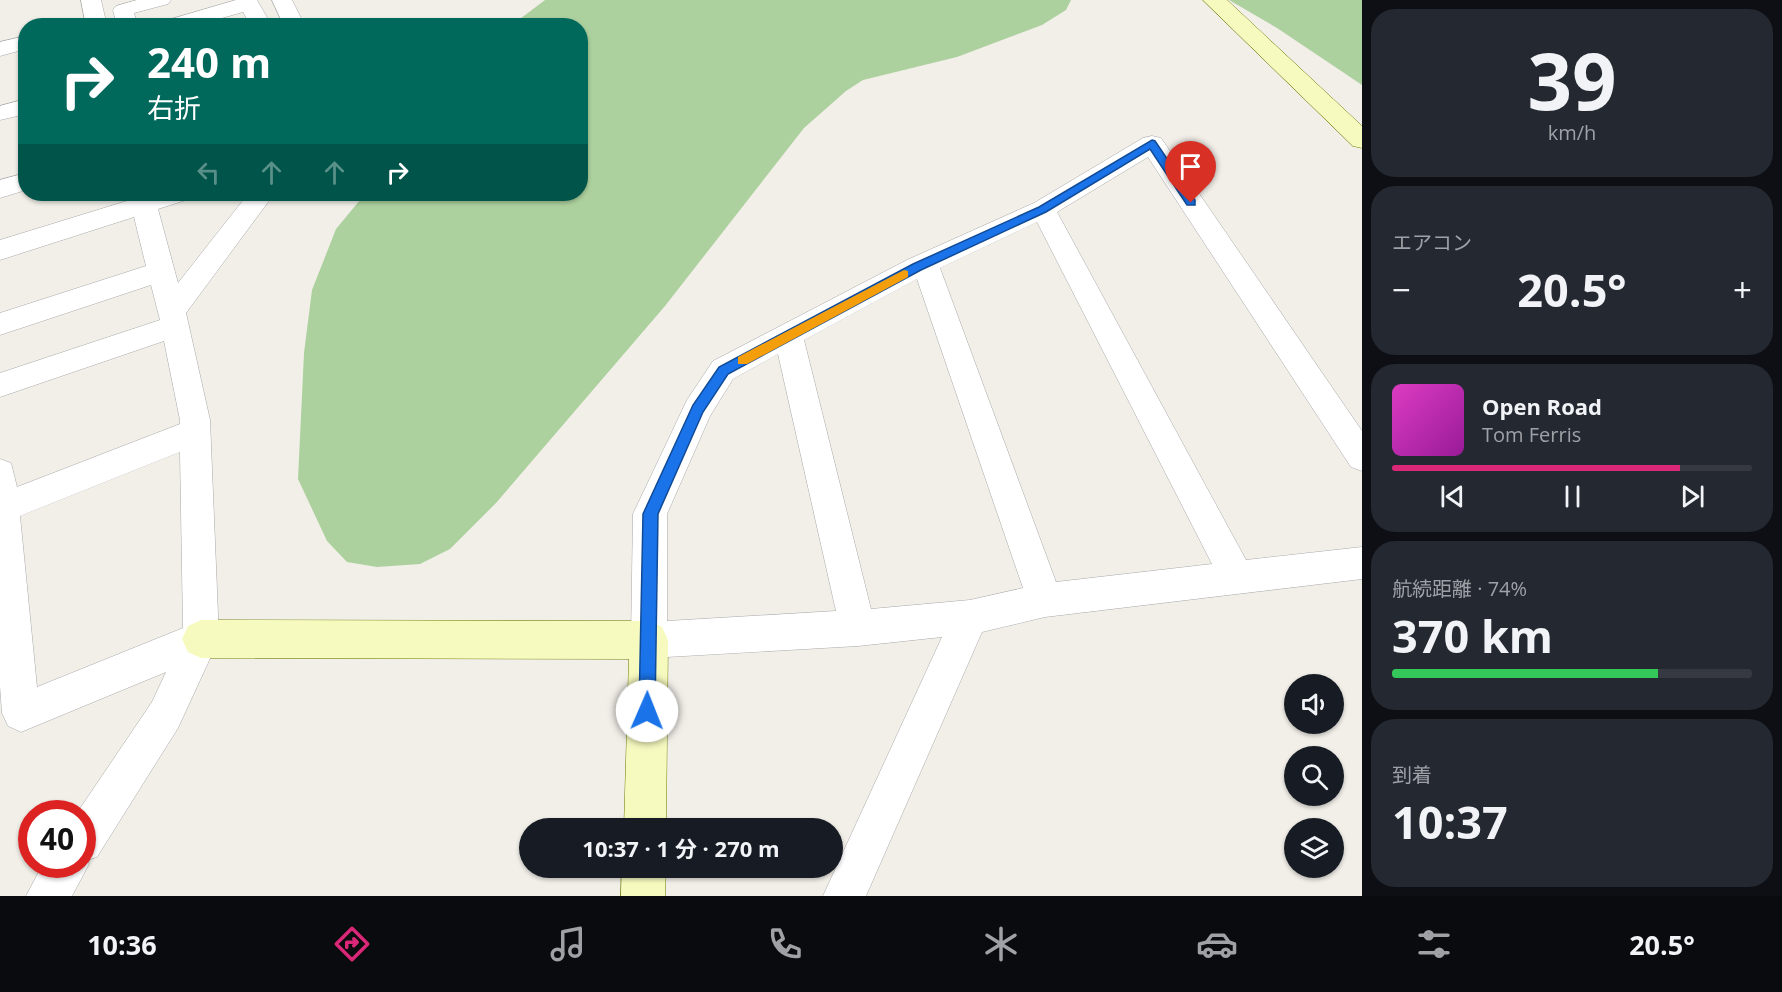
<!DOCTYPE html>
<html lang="ja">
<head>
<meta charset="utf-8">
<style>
	:root { --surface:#171b24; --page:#242831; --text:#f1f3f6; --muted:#9ea1a6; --line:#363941; --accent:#db2777 }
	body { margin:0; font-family:"Open Sans","Noto Sans JP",sans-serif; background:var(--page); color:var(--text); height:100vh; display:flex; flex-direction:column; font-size:22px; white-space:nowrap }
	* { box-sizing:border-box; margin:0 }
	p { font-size:20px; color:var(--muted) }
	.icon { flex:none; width:33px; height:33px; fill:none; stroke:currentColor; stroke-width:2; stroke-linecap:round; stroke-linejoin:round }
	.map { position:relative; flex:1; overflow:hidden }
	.panel { display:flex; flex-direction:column; gap:9px; padding:9px; background:#0d0f14; width:420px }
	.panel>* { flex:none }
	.hud { position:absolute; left:18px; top:18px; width:570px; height:183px; border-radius:24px; box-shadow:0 2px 4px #0004; background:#00695c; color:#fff; overflow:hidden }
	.buttons { position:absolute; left:1284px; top:674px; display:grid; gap:12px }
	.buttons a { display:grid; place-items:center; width:60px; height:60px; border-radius:50%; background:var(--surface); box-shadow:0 2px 4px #0004; font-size:30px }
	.speed { position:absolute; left:18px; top:800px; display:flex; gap:12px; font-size:30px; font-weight:700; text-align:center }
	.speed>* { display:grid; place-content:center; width:78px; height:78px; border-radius:50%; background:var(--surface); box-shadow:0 2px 4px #0004; line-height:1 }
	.speed .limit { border:9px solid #d22; background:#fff; color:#111 }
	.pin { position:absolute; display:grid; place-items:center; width:51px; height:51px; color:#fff; margin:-62px -26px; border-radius:50% 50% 50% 0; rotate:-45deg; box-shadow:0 0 6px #0007 }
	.pin .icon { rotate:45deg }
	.me { position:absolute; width:66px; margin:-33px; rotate:1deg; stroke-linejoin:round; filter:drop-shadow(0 0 4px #0008) }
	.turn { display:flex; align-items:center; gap:21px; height:126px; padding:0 30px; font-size:27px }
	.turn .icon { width:78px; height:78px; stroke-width:2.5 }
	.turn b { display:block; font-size:42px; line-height:51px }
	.lanes { display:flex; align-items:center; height:57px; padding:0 30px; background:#0003; justify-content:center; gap:30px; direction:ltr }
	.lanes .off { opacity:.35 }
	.big { font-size:45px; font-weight:700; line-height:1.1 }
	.panel .tile { flex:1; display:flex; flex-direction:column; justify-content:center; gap:9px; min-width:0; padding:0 21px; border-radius:24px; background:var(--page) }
	.panel .dial { align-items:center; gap:0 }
	.dial b { font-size:78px; line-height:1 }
	.song { display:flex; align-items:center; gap:18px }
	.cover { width:72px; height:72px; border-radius:9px; background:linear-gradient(135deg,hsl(310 70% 55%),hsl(300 70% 35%)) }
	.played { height:6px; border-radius:3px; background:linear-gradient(90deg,var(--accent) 80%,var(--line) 80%) }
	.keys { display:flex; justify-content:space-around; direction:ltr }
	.heat { display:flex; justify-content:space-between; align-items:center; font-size:33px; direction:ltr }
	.charge { height:9px; border-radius:4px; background:linear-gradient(90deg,#34c759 74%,var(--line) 0) }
	.trip { position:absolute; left:519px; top:818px; width:324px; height:60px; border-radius:30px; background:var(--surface); box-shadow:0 2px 4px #0004; font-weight:700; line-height:60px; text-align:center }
	.tabs { display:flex; height:96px; justify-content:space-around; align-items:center; background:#090b0e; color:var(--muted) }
	.tabs .icon { width:42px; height:42px }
	.tabs .on { color:var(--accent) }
	.tabs b { font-size:27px; color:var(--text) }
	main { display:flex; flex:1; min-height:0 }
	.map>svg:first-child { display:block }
	.forest { fill:#add19e }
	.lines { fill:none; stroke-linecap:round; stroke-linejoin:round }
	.street-casing { stroke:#a9a9a9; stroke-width:1 }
	.secondary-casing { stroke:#707d05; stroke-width:1 }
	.street { fill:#fff; fill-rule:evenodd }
	.secondary { fill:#f7fabf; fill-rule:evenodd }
	.route { fill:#1a73e8; stroke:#114b97; stroke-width:1.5 }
	.slow { fill:#f59e0b }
</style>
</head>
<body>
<main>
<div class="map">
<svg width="1362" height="896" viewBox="0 0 1362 896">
	<rect width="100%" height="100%" fill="#f2efe9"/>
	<g class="forest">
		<path d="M545,0H1071L1066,10L1042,25L957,57L863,80L846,91L804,128L665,306L496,503L450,549L420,564L377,567L347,562L327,541L298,479L304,353L312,290L336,229L365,194H580V26L512,25Z"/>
		<path d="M1229,0H1362V85L1277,28Z"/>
	</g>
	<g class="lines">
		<g class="street-casing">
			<g id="street">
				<path d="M81,0H101L107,26H86Z"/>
				<path d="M137,0H171L168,4L134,13L138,26H117L113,10L116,6Z"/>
				<path d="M236,0H257L272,26H251L243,12L194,26H158L161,22Z"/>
				<path d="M272,0H292L305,26H284Z"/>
				<path d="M26,36V49L0,56V42Z"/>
				<path d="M26,99V114L0,120V106Z"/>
				<path d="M1152,136L1161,138L1362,431V471L1351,467L1148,157L1057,212L1246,560L1362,547V579L1045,617L982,632L866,896H823L942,637L858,646L649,658L636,653L631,640L633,514L687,400L713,361L907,260L1034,203L1143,138ZM1037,222L1212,564L1056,582L940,268ZM917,279L1023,588L970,600L871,609L804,340ZM778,354L836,611L667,621V514L710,416L733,379Z"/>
				<path d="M26,173V190L0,198V180Z"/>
				<path d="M129,194H190L186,200L158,209L178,283L248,194H274L186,313L210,420L219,639L178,728L97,857L87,860L89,864L72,896H26L43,864H82V813H77L152,702L166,672L21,732L8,726L2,713L0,686V459L11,463L17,487L180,424V420L164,341L0,397V373L160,320L151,285L0,335V313L146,266L134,217L0,260V240L130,200ZM180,452L183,628L37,687L20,516Z"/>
			</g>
		</g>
		<g class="secondary-casing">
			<g id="secondary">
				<path d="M1203,0H1227L1362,126V148L1353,146Z"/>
				<path d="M201,620L649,621L662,627L668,640L666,828H624L629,659L201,658L188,652L182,639L188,626Z"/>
				<path d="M622,867H666L665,896H621Z"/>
			</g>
		</g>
		<use href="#street" class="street"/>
		<use href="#secondary" class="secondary"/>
	</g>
	<path class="route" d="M1152,140L1155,141L1195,200V205H1187L1150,149L1046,212L921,270L728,374L703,412L658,514L655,711L653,716L647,719L641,716L639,711L643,514L693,405L719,367L913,264L1039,207Z"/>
	<path class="slow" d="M904,270L908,271V277L747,364H738V357Z"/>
</svg>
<div class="buttons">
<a><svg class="icon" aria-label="sound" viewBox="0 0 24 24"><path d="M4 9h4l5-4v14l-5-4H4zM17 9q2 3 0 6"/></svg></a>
<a><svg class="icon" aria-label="search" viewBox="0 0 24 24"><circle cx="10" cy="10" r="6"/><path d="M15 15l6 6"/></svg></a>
<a><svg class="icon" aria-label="layers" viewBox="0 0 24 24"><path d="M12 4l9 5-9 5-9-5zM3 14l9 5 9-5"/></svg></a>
</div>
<div class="speed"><div class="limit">40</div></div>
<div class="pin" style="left:1191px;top:203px;background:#d93025"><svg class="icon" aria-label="arrive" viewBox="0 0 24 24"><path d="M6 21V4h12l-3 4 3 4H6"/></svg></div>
<svg class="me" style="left:647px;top:711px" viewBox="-20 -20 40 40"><circle r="19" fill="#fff"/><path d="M0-13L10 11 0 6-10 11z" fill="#1a73e8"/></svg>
<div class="trip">10:37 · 1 分 · 270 m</div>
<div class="hud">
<div class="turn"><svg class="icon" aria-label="right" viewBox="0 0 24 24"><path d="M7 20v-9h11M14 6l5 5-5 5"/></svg><div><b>240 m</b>右折</div></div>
<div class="lanes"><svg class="icon off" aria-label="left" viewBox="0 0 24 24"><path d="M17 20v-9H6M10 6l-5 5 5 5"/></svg><svg class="icon off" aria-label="ahead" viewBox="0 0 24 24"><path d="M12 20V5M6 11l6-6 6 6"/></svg><svg class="icon off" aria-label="ahead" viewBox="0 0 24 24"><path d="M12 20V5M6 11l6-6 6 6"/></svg><svg class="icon" aria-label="right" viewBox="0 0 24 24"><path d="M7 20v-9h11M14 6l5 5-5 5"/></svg></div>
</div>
</div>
<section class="panel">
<div class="tile dial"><b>39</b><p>km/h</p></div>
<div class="tile"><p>エアコン</p>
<div class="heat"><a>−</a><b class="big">20.5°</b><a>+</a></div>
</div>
<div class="tile">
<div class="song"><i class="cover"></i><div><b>Open Road</b><p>Tom Ferris</p></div></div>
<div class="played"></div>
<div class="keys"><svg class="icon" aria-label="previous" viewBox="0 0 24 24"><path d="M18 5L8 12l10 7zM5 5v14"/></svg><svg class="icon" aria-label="pause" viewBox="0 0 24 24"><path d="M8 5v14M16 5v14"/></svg><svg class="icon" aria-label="next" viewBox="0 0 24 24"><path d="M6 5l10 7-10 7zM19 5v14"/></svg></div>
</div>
<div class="tile"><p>航続距離 · 74%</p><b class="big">370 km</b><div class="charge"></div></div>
<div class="tile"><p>到着</p><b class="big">10:37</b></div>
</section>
</main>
<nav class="tabs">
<b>10:36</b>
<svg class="icon on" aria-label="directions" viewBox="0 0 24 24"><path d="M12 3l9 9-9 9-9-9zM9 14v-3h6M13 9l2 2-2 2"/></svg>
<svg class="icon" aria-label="music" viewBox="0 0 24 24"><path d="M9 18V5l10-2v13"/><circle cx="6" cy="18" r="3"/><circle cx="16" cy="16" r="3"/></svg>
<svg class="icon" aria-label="phone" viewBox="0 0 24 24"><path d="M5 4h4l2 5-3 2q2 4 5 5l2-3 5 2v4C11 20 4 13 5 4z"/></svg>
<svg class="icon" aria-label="climate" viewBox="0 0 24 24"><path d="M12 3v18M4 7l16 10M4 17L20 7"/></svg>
<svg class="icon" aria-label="car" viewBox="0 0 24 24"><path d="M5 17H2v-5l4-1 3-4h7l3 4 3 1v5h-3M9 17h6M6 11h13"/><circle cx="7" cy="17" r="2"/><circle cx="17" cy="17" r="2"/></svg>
<svg class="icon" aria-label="filters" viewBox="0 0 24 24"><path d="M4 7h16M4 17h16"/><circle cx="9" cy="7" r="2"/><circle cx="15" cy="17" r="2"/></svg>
<b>20.5°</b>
</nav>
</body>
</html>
